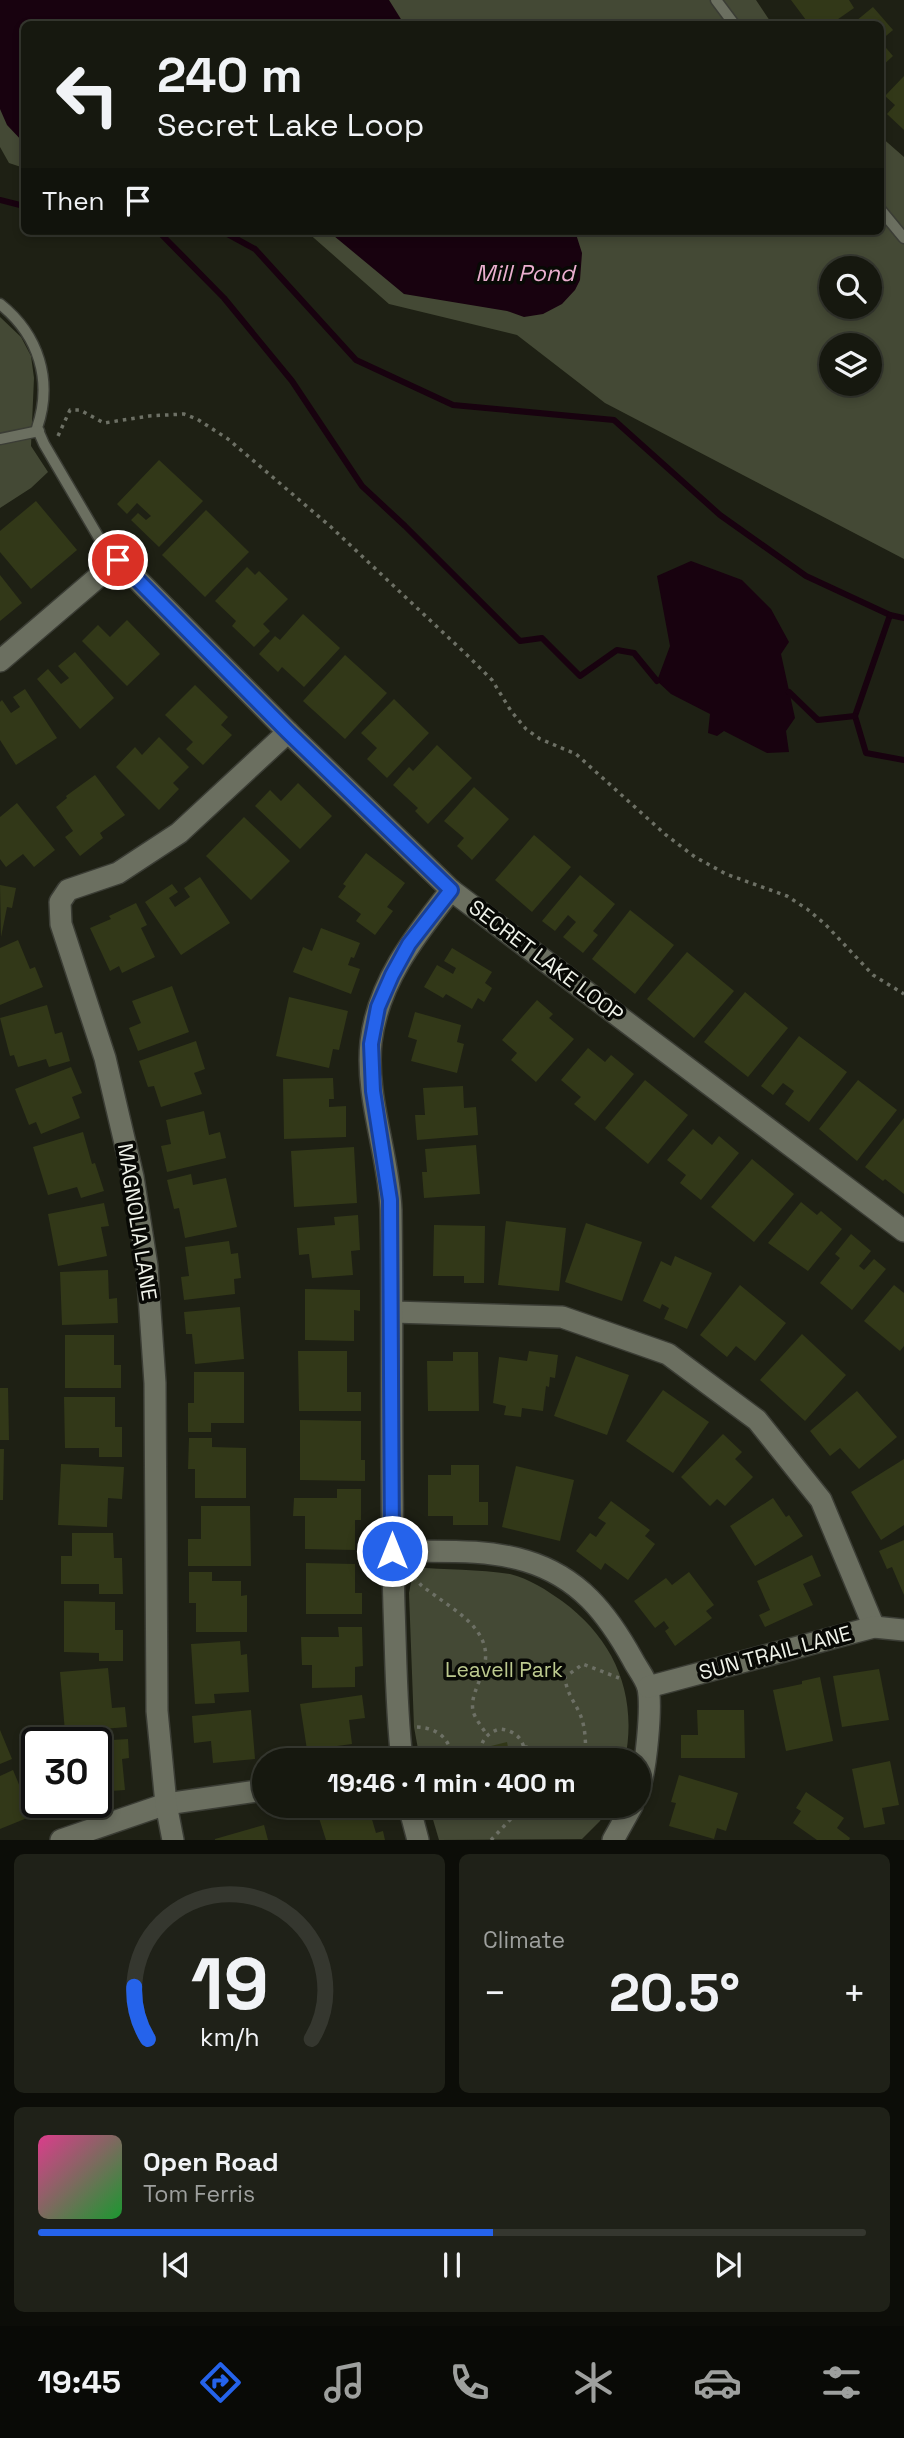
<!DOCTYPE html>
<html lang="en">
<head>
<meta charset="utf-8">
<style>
	:root { --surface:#16180f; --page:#1f2118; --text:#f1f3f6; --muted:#9ea09e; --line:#35372f; --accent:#2563eb }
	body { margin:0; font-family:"Space Grotesk",sans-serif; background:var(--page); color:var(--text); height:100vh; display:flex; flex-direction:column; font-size:26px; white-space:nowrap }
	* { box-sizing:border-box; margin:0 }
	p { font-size:23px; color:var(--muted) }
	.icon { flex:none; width:38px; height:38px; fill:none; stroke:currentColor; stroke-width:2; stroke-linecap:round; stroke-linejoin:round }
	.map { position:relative; height:1840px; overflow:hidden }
	.panel { display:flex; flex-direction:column; gap:14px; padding:14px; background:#0c0d08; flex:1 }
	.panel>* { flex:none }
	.top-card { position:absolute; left:21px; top:21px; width:863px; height:214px; border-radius:10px; box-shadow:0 4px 10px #0003,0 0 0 2px var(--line); background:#16180f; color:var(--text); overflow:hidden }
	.buttons { position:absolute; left:819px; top:256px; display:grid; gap:14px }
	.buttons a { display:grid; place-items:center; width:63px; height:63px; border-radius:50%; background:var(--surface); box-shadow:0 4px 10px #0003,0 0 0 2px var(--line); font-size:35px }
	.speed { position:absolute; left:21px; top:1727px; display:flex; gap:14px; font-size:35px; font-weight:700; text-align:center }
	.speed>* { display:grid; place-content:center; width:91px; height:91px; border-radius:50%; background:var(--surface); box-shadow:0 4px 10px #0003,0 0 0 2px var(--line); line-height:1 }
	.speed .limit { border:4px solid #111; border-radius:10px; background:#fff; color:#111 }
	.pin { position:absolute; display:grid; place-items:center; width:60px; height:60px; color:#fff; margin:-30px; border:4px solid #fff; border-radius:50%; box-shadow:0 2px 7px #0007 }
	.me { position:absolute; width:77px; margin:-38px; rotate:0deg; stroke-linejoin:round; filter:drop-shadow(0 0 5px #0008) }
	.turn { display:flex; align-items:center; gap:24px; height:147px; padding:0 21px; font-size:32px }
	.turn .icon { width:91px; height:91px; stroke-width:2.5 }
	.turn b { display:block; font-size:49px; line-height:60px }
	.then { display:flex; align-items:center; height:66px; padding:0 21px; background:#0003; gap:14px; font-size:26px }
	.big { font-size:52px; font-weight:700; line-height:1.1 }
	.panel .tile { flex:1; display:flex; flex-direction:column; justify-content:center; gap:10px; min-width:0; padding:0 24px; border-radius:10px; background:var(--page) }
	.panel .dial { align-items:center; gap:0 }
	.dial svg { height:182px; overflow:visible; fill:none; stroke:var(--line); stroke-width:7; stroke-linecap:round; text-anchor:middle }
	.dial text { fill:var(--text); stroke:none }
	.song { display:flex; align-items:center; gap:21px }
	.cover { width:84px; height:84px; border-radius:10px; background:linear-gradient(135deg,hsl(330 70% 55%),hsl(130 70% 35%)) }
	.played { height:7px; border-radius:4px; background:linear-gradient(90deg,var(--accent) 55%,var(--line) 55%) }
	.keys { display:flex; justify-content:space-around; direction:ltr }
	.heat { display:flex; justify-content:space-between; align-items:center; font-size:38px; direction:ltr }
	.panel .tiles { flex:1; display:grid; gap:14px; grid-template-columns:1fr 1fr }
	.tile:last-child { grid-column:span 2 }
	.trip { position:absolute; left:252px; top:1748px; width:399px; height:70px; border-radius:35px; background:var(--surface); box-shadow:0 4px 10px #0003,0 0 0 2px var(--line); font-weight:700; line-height:70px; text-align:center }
	.tabs { display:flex; height:112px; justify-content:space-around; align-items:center; background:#090a06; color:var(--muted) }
	.tabs .icon { width:49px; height:49px }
	.tabs .current { color:var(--accent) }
	.tabs b { font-size:32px; color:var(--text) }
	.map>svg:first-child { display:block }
	.green { fill:#444935; fill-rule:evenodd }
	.water { fill:#18020f }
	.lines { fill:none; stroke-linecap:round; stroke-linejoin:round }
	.stream { stroke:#18020f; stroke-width:6 }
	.building { fill:#323818 }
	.lane-casing { stroke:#3b3d35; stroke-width:13 }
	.street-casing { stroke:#3b3d35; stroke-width:24 }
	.path { stroke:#6d7065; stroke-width:3.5; stroke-dasharray:3.5 5; stroke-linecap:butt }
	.lane { stroke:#6b6f60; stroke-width:10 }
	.street { stroke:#6b6f60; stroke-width:21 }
	.route-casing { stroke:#184099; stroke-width:18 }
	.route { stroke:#2563eb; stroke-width:12 }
	.labels { text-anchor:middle; stroke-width:7; stroke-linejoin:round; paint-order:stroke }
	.street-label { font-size:21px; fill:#eff2e9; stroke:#080905 }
	.park-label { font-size:21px; fill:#bdca8f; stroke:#080905 }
	.water-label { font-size:23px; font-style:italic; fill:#ebafcf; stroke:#080905 }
</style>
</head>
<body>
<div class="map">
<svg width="904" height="1840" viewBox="0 0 904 1840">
	<rect width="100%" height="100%" fill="#1e2014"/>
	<g class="green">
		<path d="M0,0H756L772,24H24V168L9,163L0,147Z"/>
		<path d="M880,136L904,157V559L605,403L517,335L389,304L306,231H880ZM831,268H870V306H831ZM831,345H870V383H831Z"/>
		<path d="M0,317L21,337L31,356L34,378L31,446L48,472L31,488L0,508Z"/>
		<path d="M414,1567C445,1570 479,1569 510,1574C528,1578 548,1591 562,1601C615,1640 638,1695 625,1760H420L414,1727L409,1593Z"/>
		<path d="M429,1806H608L600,1821L582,1839L439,1840Z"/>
	</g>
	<g class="water">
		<path d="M0,0H389L404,24H24V143L7,125L0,109Z"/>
		<path d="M328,231H575L582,253L580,280L575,290L562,304L543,314L524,317L507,311L404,294Z"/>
		<path d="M691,561L742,580L771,609L789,642L781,654L795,718L786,731L789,752L767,753L724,731L717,736L708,733L710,714L671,694L657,681L670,646L657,576Z"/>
	</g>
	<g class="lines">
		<g class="stream">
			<path d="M0,200L24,206"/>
			<path d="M158,231L224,298L292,381L362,486L405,526L520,641L542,638L580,676L617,650L634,653L657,681"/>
			<path d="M222,231L255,249L356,360L453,405L614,420L720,515L806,576L890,615L855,716L866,753L904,760"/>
			<path d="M890,615L904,618"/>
			<path d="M789,692L818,720L855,716"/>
		</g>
	</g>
	<g class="building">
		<path d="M791,0H849L854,8L831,24H809Z"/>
		<path d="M873,7L893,30L880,41V24H859L856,21Z"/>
		<path d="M880,41L893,56L880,68Z"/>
		<path d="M904,76V130L887,114L895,105L885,96Z"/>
		<path d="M159,460L203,501L159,547L131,520L138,513L146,520L151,516L137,503L127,514L117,504Z"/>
		<path d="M36,501L77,550L31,589L0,552V531Z"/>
		<path d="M206,510L249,552L205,597L162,555Z"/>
		<path d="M247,567L255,575L259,571L288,599L263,624L270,631L254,647L232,626L236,621L215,601Z"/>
		<path d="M0,575L22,603L0,621Z"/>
		<path d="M303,614L340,648L304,687L282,667L278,672L259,654L275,636L280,640Z"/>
		<path d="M127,620L160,654L127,686L82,641L98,625L110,637Z"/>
		<path d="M75,652L114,698L80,729L37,679L48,669L61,684L69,678L58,666Z"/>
		<path d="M345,655L387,693L345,739L303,701Z"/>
		<path d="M195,685L228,717L221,725L232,735L203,765L186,749L193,742L165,715Z"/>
		<path d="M25,689L57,738L16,765L0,740V702L2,700L11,713L20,707L13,697Z"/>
		<path d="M394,699L429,733L387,778L367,759L377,748L361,733Z"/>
		<path d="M159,737L189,767L173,783L179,789L159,810L116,767L135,747L142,755Z"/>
		<path d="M437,745L472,778L428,824L415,811L418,808L393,785L409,767L413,771Z"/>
		<path d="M95,775L125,815L100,833L103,838L80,856L65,837L73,831L56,807L67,798L66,796Z"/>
		<path d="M298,783L332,816L300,849L255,806L270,790L281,801Z"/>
		<path d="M474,787L509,819L472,860L457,846L464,838L444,821Z"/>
		<path d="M17,803L55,850L34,867L23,854L6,867L0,859V817Z"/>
		<path d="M244,817L290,861L251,900L206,856Z"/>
		<path d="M534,835L571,867L532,912L495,880Z"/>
		<path d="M366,853L405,883L387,907L393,911L375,935L356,921L361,914L338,897L346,886L343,884Z"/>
		<path d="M580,875L615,904L593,931L598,935L583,953L563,937L576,922L568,915L555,931L542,921Z"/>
		<path d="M200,877L230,923L181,955L145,902L172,884L178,892L169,898L175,907L190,897L184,888Z"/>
		<path d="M0,885L16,888L12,908L7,907L1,937Z"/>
		<path d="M136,903L147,925L141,928L155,957L122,973L119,966L110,971L90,928L111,919L109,916Z"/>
		<path d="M630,910L674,945L635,994L592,959Z"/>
		<path d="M321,928L360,943L354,958L351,957L348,965L360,969L351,994L293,972L303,947L312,951Z"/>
		<path d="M18,940L30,969L35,967L43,987L0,1005V948Z"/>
		<path d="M452,948L492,972L485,983L492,988L484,1002L478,998L472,1009L446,994L443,998L424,987L437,965L453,974L456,968L444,961Z"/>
		<path d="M687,952L734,991L694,1038L647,999Z"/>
		<path d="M172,986L189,1032L138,1051L129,1028L141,1023L132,1001Z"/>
		<path d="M745,992L788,1028L748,1077L704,1042Z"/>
		<path d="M289,997L348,1011L339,1050L333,1049L329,1068L276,1056Z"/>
		<path d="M537,1000L553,1014L549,1018L574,1039L536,1082L511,1060L517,1053L502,1040Z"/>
		<path d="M47,1005L55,1034L62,1032L70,1061L49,1067L46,1059L18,1067L14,1055L10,1056L0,1018Z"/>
		<path d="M415,1012L461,1025L457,1042L464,1044L457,1073L411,1061L417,1040L408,1037Z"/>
		<path d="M799,1036L847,1072L809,1122L785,1104L794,1091L783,1083L773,1095L761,1086Z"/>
		<path d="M196,1041L205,1069L194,1073L202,1094L161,1107L154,1086L148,1087L139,1061Z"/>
		<path d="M588,1048L605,1062L611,1055L634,1074L595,1121L574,1104L581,1097L561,1080Z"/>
		<path d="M71,1067L82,1093L72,1097L80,1118L41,1134L36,1122L29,1125L15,1089Z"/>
		<path d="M333,1078L334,1099H329V1107L346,1106V1137L284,1139L283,1079Z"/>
		<path d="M645,1080L688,1115L648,1164L605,1128Z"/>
		<path d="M858,1080L897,1110L857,1161L819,1129Z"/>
		<path d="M463,1086L464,1108L476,1107L478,1135L417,1140L415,1115H425L423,1088Z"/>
		<path d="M204,1111L209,1135L220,1132L226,1158L167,1172L161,1146L171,1144L166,1120Z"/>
		<path d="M904,1118V1194L885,1179L883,1181L865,1167Z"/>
		<path d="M693,1129L712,1145L719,1136L739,1153L701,1200L680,1183L686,1175L667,1160Z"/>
		<path d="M83,1132L92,1164L95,1163L104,1191L81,1198L77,1187L48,1195L33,1147Z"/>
		<path d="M476,1145L480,1194L424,1198L422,1172H427L425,1149Z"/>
		<path d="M354,1147L357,1203L294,1207L291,1151Z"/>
		<path d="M752,1159L794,1194L754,1242L711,1207Z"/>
		<path d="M191,1174L193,1185L226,1178L237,1227L185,1238L179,1208L174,1209L167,1180Z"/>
		<path d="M801,1202L817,1215L821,1211L842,1229L808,1271L768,1243Z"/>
		<path d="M104,1203L109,1226L101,1227L107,1256L58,1266L48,1214Z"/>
		<path d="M358,1215L360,1250L351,1251L353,1275L312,1278L309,1254L299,1255L297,1228L335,1225L334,1217Z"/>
		<path d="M506,1221L566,1228L559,1291L498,1285Z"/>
		<path d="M586,1223L642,1242L622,1301L565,1282Z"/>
		<path d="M434,1225L485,1226L484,1283H464V1276H433Z"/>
		<path d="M851,1234L871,1251L859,1266L864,1270L874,1259L886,1269L852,1310L820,1283L840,1258L835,1254Z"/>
		<path d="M229,1241L231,1254L238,1253L241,1278L234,1279L235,1294L184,1300L181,1277L189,1276L185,1247Z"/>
		<path d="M675,1256L712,1273L687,1329L664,1319L669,1308L662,1304L660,1309L643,1301L661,1261L671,1266Z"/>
		<path d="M108,1270L109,1299L117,1298L118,1323L62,1325L60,1272Z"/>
		<path d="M740,1285L786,1323L755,1361L736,1346L727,1357L700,1335Z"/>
		<path d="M894,1285L904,1293V1346L900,1351L864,1321Z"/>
		<path d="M305,1289L360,1290V1311L354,1310V1341L305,1340Z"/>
		<path d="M240,1307L244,1359L195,1364L192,1334H186L184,1312Z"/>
		<path d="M802,1334L846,1375L805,1421L760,1380Z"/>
		<path d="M65,1335H114V1365H121V1388H65Z"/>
		<path d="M298,1351H347V1392H361V1411H299Z"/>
		<path d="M529,1351L558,1355L555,1378L550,1377L549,1387L546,1386L543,1411L522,1408L521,1417L504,1415L506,1406L493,1403L499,1357L527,1361Z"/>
		<path d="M453,1352H478L479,1411H428L427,1361H453Z"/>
		<path d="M576,1356L629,1375L607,1435L554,1416Z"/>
		<path d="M194,1372H244V1423H211V1432H188V1403H194Z"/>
		<path d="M0,1388H8L9,1440H0Z"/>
		<path d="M663,1390L709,1422L673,1473L626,1441Z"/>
		<path d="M857,1391L897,1437L859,1469L840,1448L830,1456L810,1431Z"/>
		<path d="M64,1397H115V1427H122V1457H99V1448H65Z"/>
		<path d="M300,1420L361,1421V1460H365V1481L300,1480Z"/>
		<path d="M723,1434L742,1452L735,1459L753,1477L725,1506L717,1499L710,1506L681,1477Z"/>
		<path d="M189,1438H212V1447L246,1448V1498H195V1469H188Z"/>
		<path d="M0,1449H4L3,1500H0Z"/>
		<path d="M904,1459V1525L881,1540L851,1492Z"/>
		<path d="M61,1464L124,1467L122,1499L108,1498L107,1527L58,1525Z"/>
		<path d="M451,1465H479V1502H488V1525H453V1516H428V1475H451Z"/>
		<path d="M516,1466L574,1480L560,1541L502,1527Z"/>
		<path d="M337,1489H361V1520H355V1550L305,1549V1516H293L294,1498H337Z"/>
		<path d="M773,1498L786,1517L789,1515L803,1536L755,1566L730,1526Z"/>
		<path d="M611,1501L650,1530L645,1536L655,1544L628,1580L605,1563L601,1570L576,1551L590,1533L596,1537L606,1523L598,1518Z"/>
		<path d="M201,1506H250L251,1566H188V1539H201Z"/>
		<path d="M72,1533H113L114,1558H122L123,1594H99V1584H61V1556H72Z"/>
		<path d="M904,1540V1595L892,1567L887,1569L879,1551Z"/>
		<path d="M812,1555L821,1576L803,1584L813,1605L765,1627L759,1615L770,1610L757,1581Z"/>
		<path d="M306,1563L355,1564V1593H362V1614H306Z"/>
		<path d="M189,1572H212V1581H241V1596L247,1595V1632H196V1603H189Z"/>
		<path d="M689,1572L714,1605L706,1611L712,1618L675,1646L665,1631L669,1628L664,1621L655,1628L634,1601L666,1578L672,1585Z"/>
		<path d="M64,1601L115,1602V1630H123V1661H99V1653L64,1652Z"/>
		<path d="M338,1627H362L363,1666L355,1667V1687L312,1688V1665H302L301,1637H339Z"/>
		<path d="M240,1641L241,1655L247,1654L249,1692L214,1694L215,1703L195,1704L191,1644Z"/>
		<path d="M108,1668L112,1708L125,1707L127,1727L65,1732L60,1672Z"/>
		<path d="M879,1669L889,1720L842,1727L833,1676Z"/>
		<path d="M820,1677L833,1741L786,1751L773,1690L802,1684V1681Z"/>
		<path d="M362,1695L365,1718L349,1720L352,1744L307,1750L300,1704Z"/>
		<path d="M251,1710L255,1759L213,1763L211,1741L194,1743L192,1716Z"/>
		<path d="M697,1710H744L745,1758H681V1735H698Z"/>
		<path d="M0,1730L12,1759L0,1764Z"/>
		<path d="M128,1739L129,1758L122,1759L125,1790L96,1792V1741Z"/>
		<path d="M507,1742L510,1758L494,1760L491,1746Z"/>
		<path d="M890,1761L899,1805L882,1808L885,1824L864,1828L852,1769Z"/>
		<path d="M13,1770L32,1816L0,1829V1776Z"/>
		<path d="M679,1775L738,1793L726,1831L717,1828L714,1839L669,1826L676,1803L671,1802Z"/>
		<path d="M806,1792L844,1818L837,1828L850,1838L849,1840H817L793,1823L801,1811L796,1808Z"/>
		<path d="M358,1806H368L376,1833L383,1831L385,1840H326L319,1818Z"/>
		<path d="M264,1825L268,1840H215V1839Z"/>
	</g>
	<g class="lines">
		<g class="lane-casing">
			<g id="lane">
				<path d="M716,0L734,24"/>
				<path d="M880,209L904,238"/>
				<path d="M0,304C39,335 53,381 37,428L44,444L102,543L118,560"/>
				<path d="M0,439L39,431"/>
			</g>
		</g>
		<g class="street-casing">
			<g id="street">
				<path d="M0,661L118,560L288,732L451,890L904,1231"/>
				<path d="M393,1312L562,1317L668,1354L757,1420L821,1500L874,1627"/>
				<path d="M392,1551C436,1552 484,1548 526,1561C579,1577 607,1613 633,1660C637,1668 646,1679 648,1688C652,1707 646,1770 639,1789"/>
				<path d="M648,1687L874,1627L904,1630"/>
				<path d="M402,1760C396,1710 396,1658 394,1607C390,1475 393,1343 391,1210C389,1155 365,1097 371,1042C378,982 415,936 451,890"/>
				<path d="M409,1806L418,1840"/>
				<path d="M61,1840L166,1804L264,1790"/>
				<path d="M173,1840L166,1804L157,1711L155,1383L147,1266L133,1177L105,1058L61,924L60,902L68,890L118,873L179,833L288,732"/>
				<path d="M613,1840L632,1806"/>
			</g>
		</g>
		<g class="path">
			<path d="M58,436L70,410H80L104,423L149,416L184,414L197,419L228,439L331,527L467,655L492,680L511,711L526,729L540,739L576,754L666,835L695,857L726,874L787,896L807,909L825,924L873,975L904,994"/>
			<path d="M414,1577L421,1585C437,1598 461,1612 474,1627C503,1662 468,1685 473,1711C475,1719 483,1728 487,1735"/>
			<path d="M417,1727C438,1728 451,1739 452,1760"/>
			<path d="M524,1747C540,1748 552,1749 562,1760"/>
			<path d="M452,1757L480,1753"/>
			<path d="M482,1760C478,1745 484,1734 499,1729C517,1730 528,1743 523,1760"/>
			<path d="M585,1760C586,1746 586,1728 580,1714C574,1701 566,1692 565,1677L583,1664L619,1678"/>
			<path d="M491,1840L523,1806"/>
		</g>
		<use href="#lane" class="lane"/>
		<use href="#street" class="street"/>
	</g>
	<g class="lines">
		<g class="route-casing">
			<path id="route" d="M118,560L288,732L451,890L409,944L392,975L378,1007L371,1044L373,1091L390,1200L392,1551"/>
		</g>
		<use href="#route" class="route"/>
	</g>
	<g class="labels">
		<g class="street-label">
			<text transform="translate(546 961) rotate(37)" y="7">SECRET LAKE LOOP</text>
			<text transform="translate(137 1222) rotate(81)" y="7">MAGNOLIA LANE</text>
			<text transform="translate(775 1653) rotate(-15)" y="7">SUN TRAIL LANE</text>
		</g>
		<g class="park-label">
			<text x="504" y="1677">Leavell Park</text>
		</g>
		<g class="water-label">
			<text x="525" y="281">Mill Pond</text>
		</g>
	</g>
</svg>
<div class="buttons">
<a><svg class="icon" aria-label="search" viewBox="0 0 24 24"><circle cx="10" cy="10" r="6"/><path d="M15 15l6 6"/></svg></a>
<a><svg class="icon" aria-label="layers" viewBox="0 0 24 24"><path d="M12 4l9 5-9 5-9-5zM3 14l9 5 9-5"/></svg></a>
</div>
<div class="speed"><div class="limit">30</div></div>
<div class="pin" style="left:118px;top:560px;background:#d93025"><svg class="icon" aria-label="arrive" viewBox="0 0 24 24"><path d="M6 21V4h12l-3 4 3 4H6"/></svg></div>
<svg class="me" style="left:392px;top:1551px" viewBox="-20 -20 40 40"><circle r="17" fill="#2563eb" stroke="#fff" stroke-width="3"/><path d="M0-11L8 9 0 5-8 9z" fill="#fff"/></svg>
<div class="trip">19:46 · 1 min · 400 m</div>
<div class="top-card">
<div class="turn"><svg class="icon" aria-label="left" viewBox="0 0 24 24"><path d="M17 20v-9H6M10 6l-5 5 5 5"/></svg><div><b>240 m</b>Secret Lake Loop</div></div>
<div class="then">Then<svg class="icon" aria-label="arrive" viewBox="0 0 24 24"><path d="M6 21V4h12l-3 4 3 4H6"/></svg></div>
</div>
</div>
<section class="panel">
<div class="tiles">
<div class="tile dial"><svg viewBox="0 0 100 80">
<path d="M14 69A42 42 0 1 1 86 69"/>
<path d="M14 69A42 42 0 0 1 8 46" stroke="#2563eb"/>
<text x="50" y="56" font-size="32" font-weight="700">19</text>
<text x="50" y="72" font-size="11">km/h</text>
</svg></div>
<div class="tile"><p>Climate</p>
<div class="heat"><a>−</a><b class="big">20.5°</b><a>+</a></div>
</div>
<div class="tile">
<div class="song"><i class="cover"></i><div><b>Open Road</b><p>Tom Ferris</p></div></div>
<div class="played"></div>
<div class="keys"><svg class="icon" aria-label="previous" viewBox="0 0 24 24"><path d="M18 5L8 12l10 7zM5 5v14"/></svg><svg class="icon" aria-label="pause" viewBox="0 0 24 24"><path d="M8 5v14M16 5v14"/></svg><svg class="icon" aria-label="next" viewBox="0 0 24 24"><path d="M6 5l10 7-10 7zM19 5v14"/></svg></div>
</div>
</div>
</section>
<nav class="tabs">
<b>19:45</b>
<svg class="icon current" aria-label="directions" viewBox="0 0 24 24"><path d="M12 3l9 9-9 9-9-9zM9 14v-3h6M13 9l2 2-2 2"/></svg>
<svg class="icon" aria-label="music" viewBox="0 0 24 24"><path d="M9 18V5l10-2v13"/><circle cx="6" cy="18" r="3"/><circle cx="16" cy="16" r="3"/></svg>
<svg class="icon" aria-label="phone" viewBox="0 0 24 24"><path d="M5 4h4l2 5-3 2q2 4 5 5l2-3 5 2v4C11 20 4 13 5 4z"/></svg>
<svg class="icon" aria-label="climate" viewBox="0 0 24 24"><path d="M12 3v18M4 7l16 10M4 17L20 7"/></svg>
<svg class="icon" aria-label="car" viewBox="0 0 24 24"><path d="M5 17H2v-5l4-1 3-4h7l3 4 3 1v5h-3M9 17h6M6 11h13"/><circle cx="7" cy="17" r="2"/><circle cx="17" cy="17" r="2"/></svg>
<svg class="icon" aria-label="filters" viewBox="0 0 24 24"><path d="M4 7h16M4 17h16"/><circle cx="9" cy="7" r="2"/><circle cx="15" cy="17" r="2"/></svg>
</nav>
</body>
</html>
